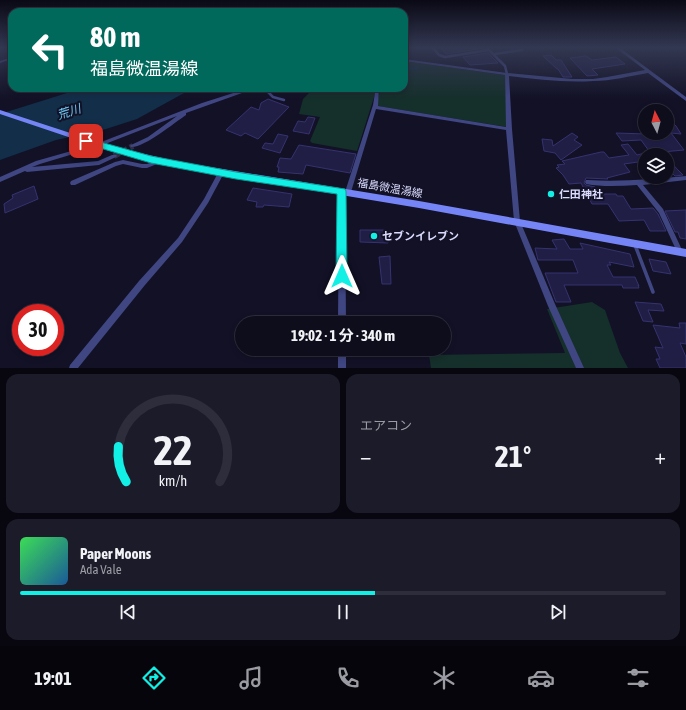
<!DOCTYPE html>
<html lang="ja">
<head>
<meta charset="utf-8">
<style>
	:root { --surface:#0e0d1c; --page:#1c1b29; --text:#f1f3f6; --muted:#9b9ca3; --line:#2e2d3b; --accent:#12efe5 }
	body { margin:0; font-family:"Asap Condensed","Noto Sans JP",sans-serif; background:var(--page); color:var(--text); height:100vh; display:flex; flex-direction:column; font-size:15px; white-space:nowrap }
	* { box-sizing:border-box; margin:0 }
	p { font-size:13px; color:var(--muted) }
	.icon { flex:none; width:22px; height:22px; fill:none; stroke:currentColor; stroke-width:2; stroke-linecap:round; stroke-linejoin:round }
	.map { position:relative; height:368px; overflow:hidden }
	.details { display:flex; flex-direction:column; gap:6px; padding:6px; background:#08070f; flex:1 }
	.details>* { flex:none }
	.banner { position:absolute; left:8px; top:8px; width:400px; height:84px; border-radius:12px; box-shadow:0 2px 6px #0003,0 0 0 1px var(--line); background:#00695c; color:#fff; overflow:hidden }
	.needle { width:26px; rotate:354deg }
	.tools { position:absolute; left:638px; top:104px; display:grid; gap:8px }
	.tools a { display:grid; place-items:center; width:36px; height:36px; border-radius:50%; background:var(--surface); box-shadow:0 2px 6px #0003,0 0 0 1px var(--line); font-size:20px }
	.speed { position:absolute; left:12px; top:304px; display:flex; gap:8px; font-size:20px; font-weight:700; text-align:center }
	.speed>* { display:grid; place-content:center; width:52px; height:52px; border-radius:50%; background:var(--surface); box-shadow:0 2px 6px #0003,0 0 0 1px var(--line); line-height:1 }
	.speed .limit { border:6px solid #d22; background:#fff; color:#111 }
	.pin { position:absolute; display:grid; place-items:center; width:34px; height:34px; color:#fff; margin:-17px; border-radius:8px; box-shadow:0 2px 6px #0006 }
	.me { position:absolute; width:44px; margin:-22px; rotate:0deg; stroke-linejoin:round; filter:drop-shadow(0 0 3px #0008) }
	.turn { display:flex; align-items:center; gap:14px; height:84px; padding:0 16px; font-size:18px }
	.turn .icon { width:52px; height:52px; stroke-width:2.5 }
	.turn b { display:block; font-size:28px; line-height:34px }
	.big { font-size:30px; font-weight:700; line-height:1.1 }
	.details .widget { flex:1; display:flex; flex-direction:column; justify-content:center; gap:6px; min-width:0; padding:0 14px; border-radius:12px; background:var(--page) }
	.details .dial { align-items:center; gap:0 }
	.dial svg { height:104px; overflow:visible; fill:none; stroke:var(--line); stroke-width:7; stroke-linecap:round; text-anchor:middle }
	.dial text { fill:var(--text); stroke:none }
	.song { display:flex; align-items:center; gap:12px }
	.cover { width:48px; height:48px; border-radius:6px; background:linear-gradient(135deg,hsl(130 70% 55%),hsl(210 70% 35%)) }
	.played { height:4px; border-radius:2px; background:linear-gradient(90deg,var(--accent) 55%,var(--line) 55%) }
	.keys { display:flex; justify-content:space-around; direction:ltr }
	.heat { display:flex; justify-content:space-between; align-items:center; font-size:22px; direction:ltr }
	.details .tiles { flex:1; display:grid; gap:6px; grid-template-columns:1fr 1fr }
	.widget:last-child { grid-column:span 2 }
	.trip { position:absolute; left:235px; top:316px; width:216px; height:40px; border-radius:20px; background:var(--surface); box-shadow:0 2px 6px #0003,0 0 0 1px var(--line); font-weight:700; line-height:40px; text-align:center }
	.tab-bar { display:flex; height:64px; justify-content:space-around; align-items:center; background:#06050b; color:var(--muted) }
	.tab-bar .icon { width:28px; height:28px }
	.tab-bar .active { color:var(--accent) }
	.tab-bar b { font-size:18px; color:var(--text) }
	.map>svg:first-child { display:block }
	.green { fill:#152f2b }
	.water { fill:#122e49 }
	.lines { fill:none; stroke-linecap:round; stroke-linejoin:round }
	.stream { stroke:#122e49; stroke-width:2 }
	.building { fill:#211e46; stroke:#353270 }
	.minor-tunnel { stroke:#302f46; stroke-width:6; stroke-dasharray:6 3; stroke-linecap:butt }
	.service-far1 { stroke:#3f4682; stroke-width:2.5 }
	.service { stroke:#3f4682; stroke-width:3.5 }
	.minor { fill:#3f4682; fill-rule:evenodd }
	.secondary { fill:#7685f6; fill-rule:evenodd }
	.route { fill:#12efe5; stroke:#0c9b95 }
	.poi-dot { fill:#12efe5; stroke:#121126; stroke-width:1.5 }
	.labels { text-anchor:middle; stroke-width:4; stroke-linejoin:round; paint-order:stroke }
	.street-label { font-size:11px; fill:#d9dafc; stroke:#121126 }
	.poi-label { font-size:11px; font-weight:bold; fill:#d9dafc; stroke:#121126; text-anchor:start }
	.water-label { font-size:12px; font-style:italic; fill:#6ecaf5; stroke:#121126 }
</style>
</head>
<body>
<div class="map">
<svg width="686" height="368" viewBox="0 0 686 368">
	<rect width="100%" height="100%" fill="#121126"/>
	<g class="green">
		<path d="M404,61L505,75L507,127L377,106L376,105L380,91L379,88H404Z"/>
		<path d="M314,88H375L376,91L357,151L312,143L310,141L320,117L299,114L303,99Z"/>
		<path d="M592,302L605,310L620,353L628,368H431L429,355L565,353L547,309Z"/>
	</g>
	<path class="water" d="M83,88H193L137,119L106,129L56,140L0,160V114Z"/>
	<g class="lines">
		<path class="stream" d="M404,69L419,68"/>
	</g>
	<g class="building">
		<path d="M441,48H484L446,54Z"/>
		<path d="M488,53L498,63L470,65L463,57Z"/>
		<path d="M551,55L556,60H561L572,77H563L558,69H557L543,56Z"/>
		<path d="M586,56L592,60L616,57L625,64L592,69L598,75L587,76L570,58Z"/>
		<path d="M268,99L289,107L258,139L245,133L241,136L226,130L251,107L259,110L261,103Z"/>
		<path d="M308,117L315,118L309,134L293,131L298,121L305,122Z"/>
		<path d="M667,117L676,126L681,134L671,133L684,150L662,152L665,155H652L641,140L622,141L616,133L647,134L667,136Z"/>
		<path d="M572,133L578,137L574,140L582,145L561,160L555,153L544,151L542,139L552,140L553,146Z"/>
		<path d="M278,134L288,136L280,153L262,148L265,143L273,144Z"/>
		<path d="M628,144L637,155L645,153V161L624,164L630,172L607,178L608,179L586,178L584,183L586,185L595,187L600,194H616L617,196H623L631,209L653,208L658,214L666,231H650L644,220L619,221L608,204H592L581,183L569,184L563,175L556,168L559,167L557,165L565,164L562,161L601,152H604L609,158L629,155L621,145Z"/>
		<path d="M299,145L356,154L350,173L306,165L303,174L278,172L279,167H277L280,158L291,159Z"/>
		<path d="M667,158L678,170L683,175L675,176L670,171L667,167Z"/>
		<path d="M34,186L38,199L5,213L4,204L13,198L12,195Z"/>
		<path d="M253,188L292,194L289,207L264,205L263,207H256L257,202L247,200Z"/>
		<path d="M686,210V239L680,238L678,232H675L665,211Z"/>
		<path d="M360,230H387L388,243L360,242Z"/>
		<path d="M564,239L570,249H583L580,243L630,254L634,267L609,262L611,265H607L613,277H635L639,286L638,285L639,288H623L622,285H564L571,302H556L545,273H578L573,260H538L535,248L557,249L552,240Z"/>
		<path d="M390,256L391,284H382L379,257Z"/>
		<path d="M649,259L666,262L671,274L653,271Z"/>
		<path d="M635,302L661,304L664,311L648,310L653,322L643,321Z"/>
		<path d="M679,323H686V344L680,343L686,357V368H660L656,359H660L655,347L663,348L653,325L680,328Z"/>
	</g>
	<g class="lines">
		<path class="minor-tunnel" d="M114,156L133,146"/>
		<g class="service-far1">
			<path d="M433,48L439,55L445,57L489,50"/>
			<path d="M487,48L505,66L507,74"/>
			<path d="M495,54L522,50"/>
			<path d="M264,88L273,97L284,100"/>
		</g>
		<path class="service" d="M635,245L653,292"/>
		<g class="minor">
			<path d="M616,48H620L686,97V101L648,73C630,76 611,81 593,81C565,83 537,79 509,76L512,129L520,221L555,304L584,368H576L548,306L514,221L506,130L376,109L351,192L350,194H348L345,192L346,323H338L339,191L340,189H344L345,192L373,105L375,93V88H379L378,106L506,127L505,75L404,61V59L507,73L572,79H593L607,77L645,70Z"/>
			<path d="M12,57V59L0,63V61Z"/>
			<path d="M249,88H256L186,113V115C174,123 144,148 131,147L130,146L131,145L148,137L177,116L100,146L40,164L32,167L98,161L112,155H116L117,156L116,157L99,165L27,172L25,171L0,182V177L36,161L96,144L202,103Z"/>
			<path d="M160,159L162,160L163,161L162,162L147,168H142L123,164L116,166L75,185H71L70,183L71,181L115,162L123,160L142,164H147Z"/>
			<path d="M219,171H221L224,173L208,203L182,242L145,285L78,368H69L70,365L139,281L178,238L204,199Z"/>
			<path d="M686,176V180L643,185L663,209L683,252L682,254L680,255L678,254L659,213L637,185C620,186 602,187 586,184L585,182L586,180H588C621,182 653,179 686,176Z"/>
			<rect x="338" y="349" width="8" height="19"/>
		</g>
		<path class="secondary" d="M0,110L113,147L180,162L419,201L686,249V257L419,208L180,168L110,151L0,114Z"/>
	</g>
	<linearGradient id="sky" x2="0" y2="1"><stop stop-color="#0a0915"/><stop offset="0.48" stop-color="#333852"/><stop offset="1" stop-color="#333852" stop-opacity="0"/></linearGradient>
	<rect width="686" height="99" fill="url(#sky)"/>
	<path class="route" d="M86,138L151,156L236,172L345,189L346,191L347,276L346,280L342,281L338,280L336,276L337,194L236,179L151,163L83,143L82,141L83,139Z"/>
	<g class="poi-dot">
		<circle cx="551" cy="194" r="4"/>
		<circle cx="374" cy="236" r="4"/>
	</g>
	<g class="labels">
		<g class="street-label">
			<text transform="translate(390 188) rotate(10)" y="4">福島微温湯線</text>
		</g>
		<g class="poi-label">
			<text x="559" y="198">仁田神社</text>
			<text x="382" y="240">セブンイレブン</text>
		</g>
		<g class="water-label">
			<text transform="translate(69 112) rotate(-18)" y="4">荒川</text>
		</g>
	</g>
</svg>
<div class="tools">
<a><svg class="needle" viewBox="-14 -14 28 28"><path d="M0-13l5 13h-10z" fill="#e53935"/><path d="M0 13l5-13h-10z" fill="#9b9ca3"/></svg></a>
<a><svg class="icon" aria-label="layers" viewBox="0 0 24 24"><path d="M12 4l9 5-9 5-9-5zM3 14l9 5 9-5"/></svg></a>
</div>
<div class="speed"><div class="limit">30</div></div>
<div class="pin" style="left:86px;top:141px;background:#d93025"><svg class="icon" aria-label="arrive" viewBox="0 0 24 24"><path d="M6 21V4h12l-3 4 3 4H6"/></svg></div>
<svg class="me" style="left:342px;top:276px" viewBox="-20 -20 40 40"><path d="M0-17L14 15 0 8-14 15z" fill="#12efe5" stroke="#fff" stroke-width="4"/></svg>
<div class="trip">19:02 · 1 分 · 340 m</div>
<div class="banner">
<div class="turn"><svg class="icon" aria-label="left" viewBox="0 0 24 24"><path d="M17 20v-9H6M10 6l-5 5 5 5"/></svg><div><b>80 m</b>福島微温湯線</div></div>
</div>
</div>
<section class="details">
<div class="tiles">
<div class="widget dial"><svg viewBox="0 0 100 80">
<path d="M14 69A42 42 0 1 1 86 69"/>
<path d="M14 69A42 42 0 0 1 8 42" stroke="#12efe5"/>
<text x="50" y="56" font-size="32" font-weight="700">22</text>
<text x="50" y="72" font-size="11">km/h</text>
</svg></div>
<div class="widget"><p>エアコン</p>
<div class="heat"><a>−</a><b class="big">21°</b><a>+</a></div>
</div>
<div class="widget">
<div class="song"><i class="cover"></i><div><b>Paper Moons</b><p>Ada Vale</p></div></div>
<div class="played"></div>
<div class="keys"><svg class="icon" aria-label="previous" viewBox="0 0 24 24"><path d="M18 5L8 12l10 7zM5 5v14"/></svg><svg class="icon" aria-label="pause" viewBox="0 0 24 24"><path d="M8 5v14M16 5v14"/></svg><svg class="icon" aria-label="next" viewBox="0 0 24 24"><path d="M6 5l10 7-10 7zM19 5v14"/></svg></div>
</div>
</div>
</section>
<nav class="tab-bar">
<b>19:01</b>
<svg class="icon active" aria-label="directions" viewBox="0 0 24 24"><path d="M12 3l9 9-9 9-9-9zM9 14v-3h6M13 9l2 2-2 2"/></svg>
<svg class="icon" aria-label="music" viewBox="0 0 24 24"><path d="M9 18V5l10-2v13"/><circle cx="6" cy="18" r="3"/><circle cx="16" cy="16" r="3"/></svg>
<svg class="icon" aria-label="phone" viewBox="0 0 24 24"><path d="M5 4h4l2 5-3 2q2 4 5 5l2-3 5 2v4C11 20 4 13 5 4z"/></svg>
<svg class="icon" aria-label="climate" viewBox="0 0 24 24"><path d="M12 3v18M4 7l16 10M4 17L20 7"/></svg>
<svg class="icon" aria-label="car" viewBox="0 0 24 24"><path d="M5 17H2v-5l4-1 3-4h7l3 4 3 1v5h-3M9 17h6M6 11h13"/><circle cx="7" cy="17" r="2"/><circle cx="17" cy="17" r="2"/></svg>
<svg class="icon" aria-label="filters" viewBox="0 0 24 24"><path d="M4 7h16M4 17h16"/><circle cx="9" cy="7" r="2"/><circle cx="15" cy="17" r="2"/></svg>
</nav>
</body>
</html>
